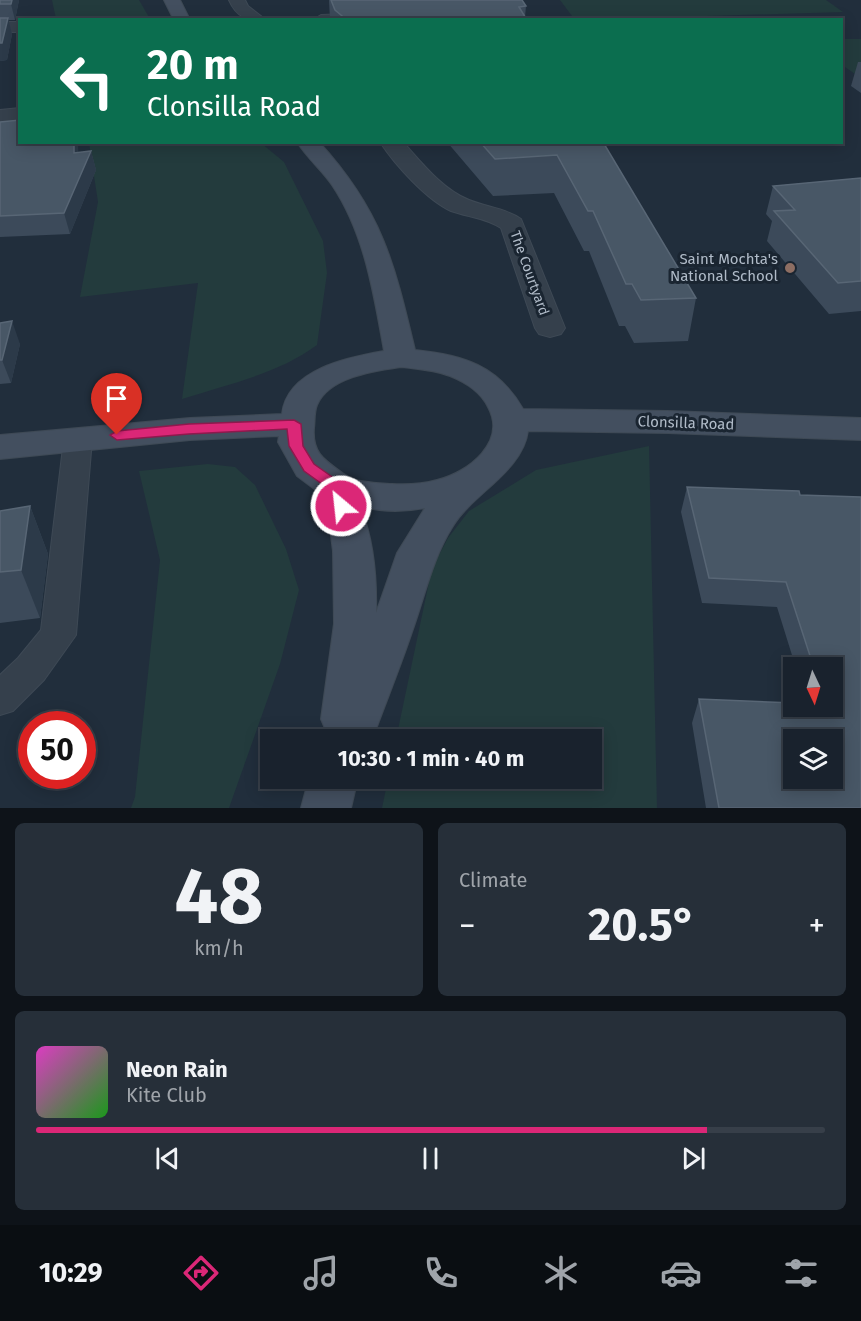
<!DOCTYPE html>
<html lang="en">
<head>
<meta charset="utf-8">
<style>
	:root { --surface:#19222d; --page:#262f39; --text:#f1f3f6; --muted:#9fa4aa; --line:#373f49; --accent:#db2777 }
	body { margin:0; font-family:"Fira Sans",sans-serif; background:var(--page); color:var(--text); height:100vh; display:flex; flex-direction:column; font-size:22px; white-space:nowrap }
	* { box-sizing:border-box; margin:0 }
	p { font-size:20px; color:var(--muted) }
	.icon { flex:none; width:33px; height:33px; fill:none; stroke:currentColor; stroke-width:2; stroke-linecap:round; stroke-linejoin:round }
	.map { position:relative; height:808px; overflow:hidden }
	.drawer { display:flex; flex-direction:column; gap:15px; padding:15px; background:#0e1319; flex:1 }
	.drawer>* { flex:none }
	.guide { position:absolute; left:18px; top:18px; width:825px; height:126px; border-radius:0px; box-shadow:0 3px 15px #0003,0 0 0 2px var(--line); background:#0b6e4f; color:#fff; overflow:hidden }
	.needle { width:39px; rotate:176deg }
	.fabs { position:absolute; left:783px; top:657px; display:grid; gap:12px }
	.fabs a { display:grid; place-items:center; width:60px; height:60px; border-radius:0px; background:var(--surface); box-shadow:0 3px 15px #0003,0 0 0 2px var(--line); font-size:30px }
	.speed { position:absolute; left:18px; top:711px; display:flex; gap:12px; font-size:30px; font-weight:700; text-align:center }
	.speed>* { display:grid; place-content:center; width:78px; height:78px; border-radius:50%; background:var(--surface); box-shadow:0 3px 15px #0003,0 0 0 2px var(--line); line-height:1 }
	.speed .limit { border:9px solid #d22; background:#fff; color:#111 }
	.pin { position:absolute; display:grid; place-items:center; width:51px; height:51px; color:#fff; margin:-62px -26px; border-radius:50% 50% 50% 0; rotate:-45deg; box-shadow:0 0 6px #0007 }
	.pin .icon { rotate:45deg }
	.me { position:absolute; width:66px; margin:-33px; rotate:332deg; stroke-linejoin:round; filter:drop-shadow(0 0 4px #0008) }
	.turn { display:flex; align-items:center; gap:21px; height:126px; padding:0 30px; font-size:27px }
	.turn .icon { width:78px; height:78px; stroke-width:2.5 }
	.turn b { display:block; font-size:42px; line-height:51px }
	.big { font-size:45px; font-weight:700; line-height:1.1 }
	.drawer .tile { flex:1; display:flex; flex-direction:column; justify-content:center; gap:9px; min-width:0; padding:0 21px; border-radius:9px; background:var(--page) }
	.drawer .dial { align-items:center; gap:0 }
	.dial b { font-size:78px; line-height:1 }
	.song { display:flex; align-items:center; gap:18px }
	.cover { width:72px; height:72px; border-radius:9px; background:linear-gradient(135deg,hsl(310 70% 55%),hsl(120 70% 35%)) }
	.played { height:6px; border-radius:3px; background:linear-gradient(90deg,var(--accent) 85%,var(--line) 85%) }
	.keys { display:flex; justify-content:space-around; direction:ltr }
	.heat { display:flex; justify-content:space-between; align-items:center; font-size:33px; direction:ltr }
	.drawer .tiles { flex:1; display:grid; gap:15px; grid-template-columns:1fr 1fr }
	.tile:last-child { grid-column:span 2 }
	.trip { position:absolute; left:260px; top:729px; width:342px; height:60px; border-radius:0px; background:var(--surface); box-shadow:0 3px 15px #0003,0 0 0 2px var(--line); font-weight:700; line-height:60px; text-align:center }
	.dock { display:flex; height:96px; justify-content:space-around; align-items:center; background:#0a0e12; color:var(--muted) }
	.dock .icon { width:42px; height:42px }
	.dock .current { color:var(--accent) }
	.dock b { font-size:27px; color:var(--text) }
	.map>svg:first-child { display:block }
	.green { fill:#233b3d }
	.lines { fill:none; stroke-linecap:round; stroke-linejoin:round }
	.lane-casing { stroke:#3e4955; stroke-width:2 }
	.street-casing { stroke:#3e4955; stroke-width:2 }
	.secondary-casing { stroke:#3e4955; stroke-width:2 }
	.lane { fill:#35404c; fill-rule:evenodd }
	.street { fill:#35404c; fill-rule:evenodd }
	.secondary { fill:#434f5f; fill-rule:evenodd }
	.wall { fill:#3c4a5a }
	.shaded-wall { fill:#2c3a49 }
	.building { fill:#485766; stroke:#586675; stroke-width:1.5; fill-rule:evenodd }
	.route { fill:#db2777; stroke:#8e194d; stroke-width:1.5 }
	.education-dot { fill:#8d6e63; stroke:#1a2531; stroke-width:2 }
	.labels { text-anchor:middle; stroke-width:6; stroke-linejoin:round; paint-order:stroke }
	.far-street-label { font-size:14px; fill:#b0bbc8; stroke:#1a2531 }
	.poi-label { font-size:15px; fill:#b0bbc8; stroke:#1a2531; text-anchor:end }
	.street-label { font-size:15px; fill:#b0bbc8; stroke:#1a2531 }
</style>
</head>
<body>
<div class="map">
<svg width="861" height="808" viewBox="0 0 861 808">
	<rect width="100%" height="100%" fill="#212e3c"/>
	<g class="green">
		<path d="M52,0H139L150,19H56Z"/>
		<path d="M560,0H826L843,12L575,20Z"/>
		<path d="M842,39H861V78L842,65Z"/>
		<path d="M89,143H261L284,162L323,241L327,273L317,345C278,374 228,384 182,399L198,283L80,297L98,202Z"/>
		<path d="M649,446L657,808H382L388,779L591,778V740L396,739L432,568L448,538L469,511L536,470Z"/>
		<path d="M208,464L235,467L255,485L286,549L299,590L280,664L229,808H131L135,797L160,560L139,471Z"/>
	</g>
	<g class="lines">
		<g class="lane-casing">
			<path id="lane" d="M78,430L88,432L92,439L76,635L44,680L13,711L0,715V675L18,658L41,630L64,439L68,432Z"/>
		</g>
		<g class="street-casing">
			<g id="street">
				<path d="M229,0H245L248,6L266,20C247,20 237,18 229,0Z"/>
				<path d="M374,13L380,15L381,20H313L321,15Z"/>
				<rect x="0" y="22" width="20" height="10"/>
				<path d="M20,108V120L0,122V110Z"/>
				<path d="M380,142H403C422,163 442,189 469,200C486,207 505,208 521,219L565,328L561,334L550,337L539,334L535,328L501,228C486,218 468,217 451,211C427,200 395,165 380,142Z"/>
			</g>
		</g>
		<g class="secondary-casing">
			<g id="secondary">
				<path d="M164,0H180L190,20H174Z"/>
				<path d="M297,142H319C382,211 394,262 415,350C463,355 498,365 523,409L668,411L861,418V440L668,433L528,431C523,471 472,494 453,526C432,559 425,596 412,632C400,668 385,704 372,740H324L327,733L321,719L334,624L333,551L330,528L317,491L297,476L278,442L279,436L190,440L0,459V435L190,418L282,414C287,369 349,357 384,351C374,295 365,234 332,185C322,170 307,158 297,142ZM401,367C418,369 434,370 450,376C465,382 481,392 488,407C507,442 469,472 437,480C422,484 407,485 392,484C375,483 357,483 344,474C324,460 312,453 314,428C315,421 314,412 317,405C329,377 374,371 401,367ZM360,506C381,512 404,512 425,508L397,553L376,613C377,577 374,540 360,506Z"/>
				<path d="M309,778H358L351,808H301Z"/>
			</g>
		</g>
		<use href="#lane" class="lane"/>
		<use href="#street" class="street"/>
		<use href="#secondary" class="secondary"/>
	</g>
	<g class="wall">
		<path d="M0,0H19L15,20H8L12,34L7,60L0,61Z"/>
		<path d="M329,0H522L526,6L525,17L527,20H330Z"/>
		<path d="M858,62H861V93L851,86Z"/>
		<path d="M0,122L78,142V153L91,151L96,170L70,234L0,237Z"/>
		<path d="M447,142H603L696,298L688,341L634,343L625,326H619L589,251H584L554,193L493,196Z"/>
		<path d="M861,178V311L829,314L767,241L772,221L766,214L773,186Z"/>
		<path d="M0,323L20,344L11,383L0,384Z"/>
		<path d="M687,487L799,491L861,808H706L692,723L699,699L832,706V668H796L777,607L702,603L681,512Z"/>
		<path d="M30,506L48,554L40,618L0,623V511Z"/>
	</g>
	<g class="shaded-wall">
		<path d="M12,0H19L15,20L11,4Z"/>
		<path d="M8,18L12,34L7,60L0,61V43Z"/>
		<path d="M74,142H78L79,173L74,153Z"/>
		<path d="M91,151L96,170L70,234L64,213Z"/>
		<path d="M12,321L20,344L11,383L2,360Z"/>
		<path d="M30,506L48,554L40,618L21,570Z"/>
	</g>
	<g class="building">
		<path d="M0,0H12L11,4H0Z"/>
		<path d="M331,0H522L526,6L519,7L527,20H347L335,10Z"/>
		<path d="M0,18H8L2,43H0Z"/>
		<path d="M20,120V142H74V153L91,151L64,213L0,216V122Z"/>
		<path d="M480,142H603L696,298L641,300L632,284H626L593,211H588L557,155L495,159Z"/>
		<path d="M861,178V281L838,283L774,211L795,210L773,186Z"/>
		<path d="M12,321L2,360H0V323Z"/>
		<path d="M687,487L799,491L800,495L861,497V808H719L699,699L794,703V706H832V668H814L786,582L709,578ZM794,740H832V778H794Z"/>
		<path d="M30,506L21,570L0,572V511Z"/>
	</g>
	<path class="route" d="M294,420L301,424L303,446L314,464L338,481L348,506L346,510H335L326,487L304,471L289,446L287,429L189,434L117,440L110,435L117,431L189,424Z"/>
	<circle class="education-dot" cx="790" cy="268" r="6"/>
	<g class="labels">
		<g class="far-street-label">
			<text transform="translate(530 273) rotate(70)" y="5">The Courtyard</text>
		</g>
		<g class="poi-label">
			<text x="778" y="264">Saint Mochta's<tspan x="778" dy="17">National School</tspan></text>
		</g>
		<g class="street-label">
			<text transform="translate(686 423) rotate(2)" y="5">Clonsilla Road</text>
		</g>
	</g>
</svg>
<div class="fabs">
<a><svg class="needle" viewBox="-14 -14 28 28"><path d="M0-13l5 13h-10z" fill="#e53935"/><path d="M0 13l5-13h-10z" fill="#9fa4aa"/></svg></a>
<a><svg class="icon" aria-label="layers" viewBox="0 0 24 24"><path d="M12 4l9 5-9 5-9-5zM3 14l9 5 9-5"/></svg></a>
</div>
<div class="speed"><div class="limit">50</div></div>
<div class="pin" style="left:117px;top:435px;background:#d93025"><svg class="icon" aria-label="arrive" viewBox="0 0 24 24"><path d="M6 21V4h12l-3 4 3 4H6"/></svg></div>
<svg class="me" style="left:341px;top:506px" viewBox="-20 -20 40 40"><circle r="17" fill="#db2777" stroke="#fff" stroke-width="3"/><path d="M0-11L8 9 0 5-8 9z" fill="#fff"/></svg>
<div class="trip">10:30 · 1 min · 40 m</div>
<div class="guide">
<div class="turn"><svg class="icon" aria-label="left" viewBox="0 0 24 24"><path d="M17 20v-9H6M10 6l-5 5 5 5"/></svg><div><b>20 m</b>Clonsilla Road</div></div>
</div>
</div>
<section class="drawer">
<div class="tiles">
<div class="tile dial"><b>48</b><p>km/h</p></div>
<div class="tile"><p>Climate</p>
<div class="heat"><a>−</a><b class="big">20.5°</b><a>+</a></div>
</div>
<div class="tile">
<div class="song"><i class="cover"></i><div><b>Neon Rain</b><p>Kite Club</p></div></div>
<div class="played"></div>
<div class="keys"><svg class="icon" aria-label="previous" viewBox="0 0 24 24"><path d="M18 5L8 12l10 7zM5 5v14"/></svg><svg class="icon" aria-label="pause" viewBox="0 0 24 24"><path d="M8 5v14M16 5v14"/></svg><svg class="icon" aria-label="next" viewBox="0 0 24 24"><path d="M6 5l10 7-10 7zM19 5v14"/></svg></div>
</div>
</div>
</section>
<nav class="dock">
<b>10:29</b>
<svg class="icon current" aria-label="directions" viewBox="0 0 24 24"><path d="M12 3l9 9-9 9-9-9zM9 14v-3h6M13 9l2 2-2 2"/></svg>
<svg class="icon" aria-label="music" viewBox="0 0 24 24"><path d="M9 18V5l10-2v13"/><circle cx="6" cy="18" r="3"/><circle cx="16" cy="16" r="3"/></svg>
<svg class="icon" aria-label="phone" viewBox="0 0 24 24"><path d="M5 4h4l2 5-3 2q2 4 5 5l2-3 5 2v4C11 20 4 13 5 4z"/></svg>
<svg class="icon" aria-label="climate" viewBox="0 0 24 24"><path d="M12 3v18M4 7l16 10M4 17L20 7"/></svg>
<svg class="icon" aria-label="car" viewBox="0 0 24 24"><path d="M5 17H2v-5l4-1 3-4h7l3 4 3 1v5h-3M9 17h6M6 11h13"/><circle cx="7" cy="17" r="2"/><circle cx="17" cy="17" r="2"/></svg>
<svg class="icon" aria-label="filters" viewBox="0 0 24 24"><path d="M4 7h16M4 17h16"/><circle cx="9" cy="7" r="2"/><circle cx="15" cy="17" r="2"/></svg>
</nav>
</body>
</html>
